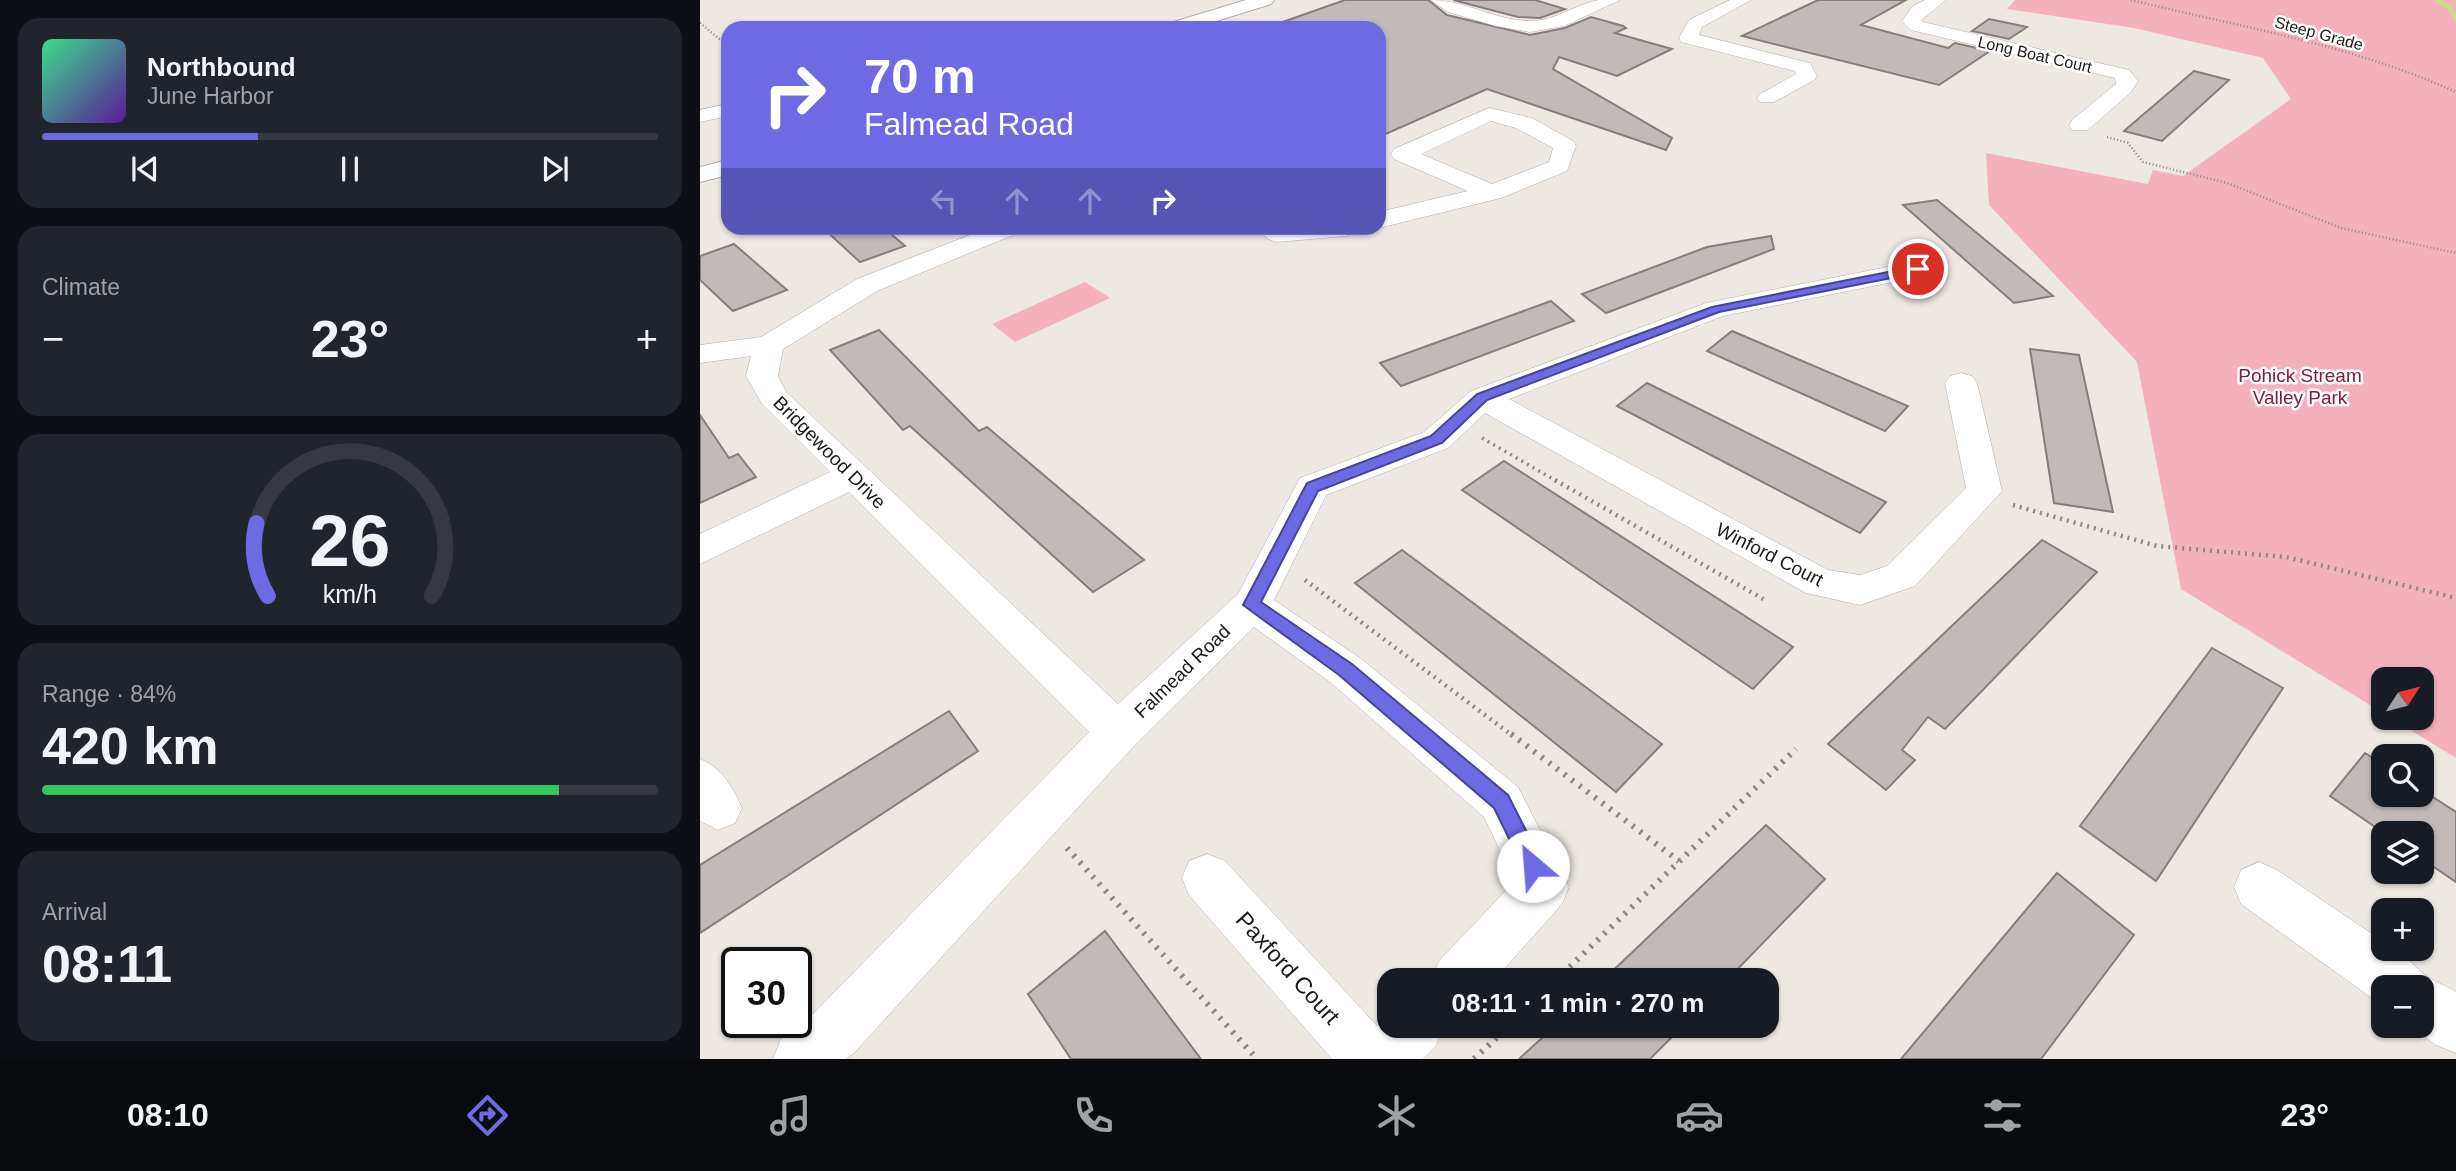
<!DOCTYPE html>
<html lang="en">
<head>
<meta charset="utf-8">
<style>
	:root { --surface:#171b24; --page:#20242c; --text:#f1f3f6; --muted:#9ea1a6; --line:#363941; --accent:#6e6ae4 }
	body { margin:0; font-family:Helvetica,sans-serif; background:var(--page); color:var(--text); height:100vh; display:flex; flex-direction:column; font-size:26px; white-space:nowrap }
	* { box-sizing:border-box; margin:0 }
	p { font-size:23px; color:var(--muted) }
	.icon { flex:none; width:38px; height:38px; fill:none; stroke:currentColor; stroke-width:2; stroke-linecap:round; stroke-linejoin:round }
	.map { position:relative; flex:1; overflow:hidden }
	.drawer { display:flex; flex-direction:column; gap:18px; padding:18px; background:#0d0f14; width:700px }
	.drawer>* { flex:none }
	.top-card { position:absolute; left:21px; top:21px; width:665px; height:214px; border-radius:21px; box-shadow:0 2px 5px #0004; background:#6e6ae4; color:#fff; overflow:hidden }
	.needle { width:46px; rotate:54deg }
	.buttons { position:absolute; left:1671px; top:667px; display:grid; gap:14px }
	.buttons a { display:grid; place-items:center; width:63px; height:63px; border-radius:14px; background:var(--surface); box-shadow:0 2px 5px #0004; font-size:35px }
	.speed { position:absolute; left:21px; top:947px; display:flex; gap:14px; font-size:35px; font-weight:700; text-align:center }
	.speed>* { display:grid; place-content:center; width:91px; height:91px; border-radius:50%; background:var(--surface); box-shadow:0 2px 5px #0004; line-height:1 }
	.speed .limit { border:4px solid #111; border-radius:10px; background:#fff; color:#111 }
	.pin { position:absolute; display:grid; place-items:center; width:60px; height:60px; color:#fff; margin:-30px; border:4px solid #fff; border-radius:50%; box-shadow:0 2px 7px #0007 }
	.me { position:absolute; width:77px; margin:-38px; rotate:333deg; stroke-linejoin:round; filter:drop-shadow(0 0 5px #0008) }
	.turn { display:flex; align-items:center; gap:24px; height:147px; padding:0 28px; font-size:32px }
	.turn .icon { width:91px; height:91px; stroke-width:2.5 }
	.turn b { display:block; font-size:49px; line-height:60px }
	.lanes { display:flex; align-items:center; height:66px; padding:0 28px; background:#0003; justify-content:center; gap:35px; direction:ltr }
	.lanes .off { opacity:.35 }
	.big { font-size:52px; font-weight:700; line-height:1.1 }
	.drawer .widget { flex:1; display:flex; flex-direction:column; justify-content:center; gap:10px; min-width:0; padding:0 24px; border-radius:21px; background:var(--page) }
	.drawer .dial { align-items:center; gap:0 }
	.dial svg { height:182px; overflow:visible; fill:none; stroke:var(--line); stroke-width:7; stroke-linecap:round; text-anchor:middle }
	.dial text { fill:var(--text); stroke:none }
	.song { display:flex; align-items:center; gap:21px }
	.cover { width:84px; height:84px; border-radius:10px; background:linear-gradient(135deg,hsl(150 70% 55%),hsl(270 70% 35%)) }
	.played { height:7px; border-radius:4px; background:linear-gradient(90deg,var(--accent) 35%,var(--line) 35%) }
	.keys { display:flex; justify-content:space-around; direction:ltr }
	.heat { display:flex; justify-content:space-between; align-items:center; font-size:38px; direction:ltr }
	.charge { height:10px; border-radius:5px; background:linear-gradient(90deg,#34c759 84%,var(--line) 0) }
	.trip { position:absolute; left:677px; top:968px; width:402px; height:70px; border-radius:21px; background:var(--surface); box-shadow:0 2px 5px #0004; font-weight:700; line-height:70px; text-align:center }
	.dock { display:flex; height:112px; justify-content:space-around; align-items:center; background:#090b0e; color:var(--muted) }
	.dock .icon { width:49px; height:49px }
	.dock .on { color:var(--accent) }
	.dock b { font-size:32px; color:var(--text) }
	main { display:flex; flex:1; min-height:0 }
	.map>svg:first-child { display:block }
	.green { fill:#f5b0be }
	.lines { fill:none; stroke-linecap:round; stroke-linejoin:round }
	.stream { stroke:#cadb8a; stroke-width:5 }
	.building { fill:#c2bab8; stroke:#857e7c; stroke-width:2 }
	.minor-casing { stroke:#b3ada9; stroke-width:1 }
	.tertiary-casing { stroke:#b3ada9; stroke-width:2 }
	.path-far3 { stroke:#8c8885; stroke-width:2.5; stroke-dasharray:1 2.5; stroke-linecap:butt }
	.path-far2 { stroke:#8c8885; stroke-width:3.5; stroke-dasharray:2 4.5; stroke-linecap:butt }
	.path-far1 { stroke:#8c8885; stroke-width:4.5; stroke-dasharray:2 5; stroke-linecap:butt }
	.path { stroke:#8c8885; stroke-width:6; stroke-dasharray:2.5 7; stroke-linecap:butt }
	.minor { fill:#fff; fill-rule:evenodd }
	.tertiary { fill:#fff; fill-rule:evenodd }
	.route { fill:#6e6ae4; stroke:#484594; stroke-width:2 }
	.labels { text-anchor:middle; stroke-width:5; stroke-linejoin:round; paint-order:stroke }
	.far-street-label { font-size:16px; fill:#1b1917; stroke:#fff }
	.park-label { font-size:19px; fill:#811d3f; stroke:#fff }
	.street-label { font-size:19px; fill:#1b1917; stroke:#fff }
	.near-street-label { font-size:23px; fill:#1b1917; stroke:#fff }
</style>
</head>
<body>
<main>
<section class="drawer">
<div class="widget">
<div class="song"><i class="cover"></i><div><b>Northbound</b><p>June Harbor</p></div></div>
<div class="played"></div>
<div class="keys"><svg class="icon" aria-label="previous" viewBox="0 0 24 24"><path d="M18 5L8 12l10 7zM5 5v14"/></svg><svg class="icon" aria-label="pause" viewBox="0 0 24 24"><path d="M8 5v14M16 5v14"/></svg><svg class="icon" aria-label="next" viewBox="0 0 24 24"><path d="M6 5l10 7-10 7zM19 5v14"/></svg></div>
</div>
<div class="widget"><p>Climate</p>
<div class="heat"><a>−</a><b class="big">23°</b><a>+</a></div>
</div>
<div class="widget dial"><svg viewBox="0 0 100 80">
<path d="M14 69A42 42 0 1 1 86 69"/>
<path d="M14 69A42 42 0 0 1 9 37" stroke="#6e6ae4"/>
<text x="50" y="56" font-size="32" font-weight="700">26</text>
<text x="50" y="72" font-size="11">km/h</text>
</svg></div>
<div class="widget"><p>Range · 84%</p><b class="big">420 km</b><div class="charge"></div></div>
<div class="widget"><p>Arrival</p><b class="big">08:11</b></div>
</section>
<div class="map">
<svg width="1756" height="1059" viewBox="0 0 1756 1059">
	<rect width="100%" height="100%" fill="#eee8e3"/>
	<g class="green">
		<path d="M1315,0H1756V758L1691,718H1722V679H1684L1683,713L1481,589L1437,362L1289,205L1286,153L1448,184L1453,170L1483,176L1591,99L1563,58L1434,28L1307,9Z"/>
		<path d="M385,282L410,298L315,342L292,324Z"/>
	</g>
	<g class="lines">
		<path class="stream" d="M1737,0L1750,8L1756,18"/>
	</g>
	<g class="building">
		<path d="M645,0H728L747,15L830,35L865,28L891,17L923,26L926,28L915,33L972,49L917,76L859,57L853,69L972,138L966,150L787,89L679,137V28H578L577,24Z"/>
		<path d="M753,0H835L865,9L840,18L818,17Z"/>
		<path d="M1118,0H1206L1161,25L1248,48L1255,43L1290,51L1239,85L1042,36Z"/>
		<path d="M1289,19L1327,27L1309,39L1272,31Z"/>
		<path d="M1494,71L1529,80L1462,141L1424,131Z"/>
		<path d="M1237,200L1353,296L1314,303L1203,205Z"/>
		<path d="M123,228H184L205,246L160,262Z"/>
		<path d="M1071,236L1074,249L906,313L882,294L1007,247Z"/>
		<path d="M34,244L87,290L33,311L0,280V256Z"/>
		<path d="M851,301L874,321L701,386L680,363Z"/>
		<path d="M179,330L279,431L287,427L444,560L393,592L210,426L203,430L130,350Z"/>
		<path d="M1032,331L1208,406L1185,431L1007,351Z"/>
		<path d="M1330,349L1379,355L1413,512L1354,503Z"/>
		<path d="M947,383L1186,502L1160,533L917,406Z"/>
		<path d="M0,415L29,458L38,454L56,477L0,503Z"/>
		<path d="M804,461L1093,647L1053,689L762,490Z"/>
		<path d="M1342,540L1397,572L1245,729L1228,717L1202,750L1215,760L1186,790L1128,744Z"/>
		<path d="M702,550L962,744L916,792L655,583Z"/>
		<path d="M1512,648L1583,688L1456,881L1380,826Z"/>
		<path d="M249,711L278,751L0,933V865Z"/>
		<path d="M1665,753L1684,765V794H1722V790L1756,812V882L1722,859V833H1684L1630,796Z"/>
		<path d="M1066,825L1125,879L1027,980H903Z"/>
		<path d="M1357,873L1434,935L1341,1059H1201Z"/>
		<path d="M405,931L501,1059H371L328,994Z"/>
		<path d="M855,1026H983L950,1059H819Z"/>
	</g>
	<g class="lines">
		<g class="minor-casing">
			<g id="minor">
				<path d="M731,0C765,0 796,21 831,21C856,21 875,4 899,0C905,0 914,0 920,0L864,26L830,32L796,26L748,12Z"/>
				<path d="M1030,0H1051L1002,27L999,35L1110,63L1117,76L1114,80L1074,102H1060L1057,98L1060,94L1096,74L1095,71L981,42L979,38L989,20Z"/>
				<path d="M1225,0H1246L1221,20L1223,22L1429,70L1438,81L1431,92L1388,130H1372L1369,125L1372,120L1416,84L1415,78L1211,30L1202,21L1213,6Z"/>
				<path d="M28,104V116L0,122V110Z"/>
				<path d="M789,108L832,118L873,141L876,146L867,171L801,198L679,228V212L768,191L694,159L691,154L694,149ZM791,121L816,128L853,148L849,162L792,184L721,154Z"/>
				<path d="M288,228H322L318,233L177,291L83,349L78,376L86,392L418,704L538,594L600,478L724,432L771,391L1006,303L1218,261L1228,263L1232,269L1228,275L1023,316L809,399L1128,570L1160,575L1187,566L1266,488L1245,383L1250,376L1261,373L1272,376L1277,383L1302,491L1215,586L1160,605L1106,593L785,413L748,448L626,495L574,600L660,658L818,787L869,887L862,904L794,980H731L739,961L815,881L784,817L630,682L554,627L434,746L154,1053L146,1059H73L81,1039L114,1013L389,732L149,492L0,564V534L130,472L62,404L46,376L51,356L0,363V345L61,337L157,279Z"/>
				<path d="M557,228H659L655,233L646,236L577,242L568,239Z"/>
				<path d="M0,759C22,768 32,786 42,808L35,823L18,830L0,821Z"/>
				<path d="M507,854L525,861L677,1026L690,1013V1026H743L736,1046L723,1059H632L489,895L482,878L489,861Z"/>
				<path d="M1559,862L1577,870L1684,942V948C1702,948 1713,966 1725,975C1734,982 1747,986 1756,992V1053L1736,1045L1710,1026H1722V987H1684L1683,1006L1541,904L1534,887L1541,870Z"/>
			</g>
		</g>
		<g class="tertiary-casing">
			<g id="tertiary">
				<path d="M546,0H574L571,4L494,28H465L467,24Z"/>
				<path d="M28,160V175L0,182V167Z"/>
			</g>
		</g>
		<g class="path-far3">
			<path d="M1431,0C1541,27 1652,45 1756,92"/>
			<path d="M0,23L28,46"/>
			<path d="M1407,137L1428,143L1443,162L1527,183L1641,228L1756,253"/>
		</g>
		<path class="path-far2" d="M782,438L858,482"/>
		<g class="path-far1">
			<path d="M855,480L1065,600"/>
			<path d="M1313,505L1457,546L1586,557L1756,598"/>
			<path d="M605,580L813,736"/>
		</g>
		<g class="path">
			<path d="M811,734L979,861"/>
			<path d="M367,848L557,1059"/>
			<path d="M856,980L1096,749"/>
			<path d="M774,1059L809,1026"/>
		</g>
		<use href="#minor" class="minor"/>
		<use href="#tertiary" class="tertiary"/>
	</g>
	<path class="route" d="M1218,266L1222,267V272L1019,312L787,400L742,443L618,491L561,602L652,664L808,795L844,866L841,873L833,876L826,873L794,808L639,675L543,605L607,483L731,436L777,394L1012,307Z"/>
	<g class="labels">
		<g class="far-street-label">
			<text transform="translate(1619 33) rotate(15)" y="6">Steep Grade</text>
			<text transform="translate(1335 54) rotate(13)" y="6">Long Boat Court</text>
		</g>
		<g class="park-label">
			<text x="1600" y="382">Pohick Stream<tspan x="1600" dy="22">Valley Park</tspan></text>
		</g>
		<g class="street-label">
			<text transform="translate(130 452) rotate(45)" y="7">Bridgewood Drive</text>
			<text transform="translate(1070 554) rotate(27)" y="7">Winford Court</text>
			<text transform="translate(482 671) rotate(-44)" y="7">Falmead Road</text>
		</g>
		<g class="near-street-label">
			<text transform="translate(588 968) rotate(48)" y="8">Paxford Court</text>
		</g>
	</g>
</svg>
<div class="buttons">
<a><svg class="needle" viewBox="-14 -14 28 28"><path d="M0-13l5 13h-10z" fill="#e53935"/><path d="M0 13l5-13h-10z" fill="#9ea1a6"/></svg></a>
<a><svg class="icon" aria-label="search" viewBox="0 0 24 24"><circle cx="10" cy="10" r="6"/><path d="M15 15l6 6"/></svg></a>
<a><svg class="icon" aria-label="layers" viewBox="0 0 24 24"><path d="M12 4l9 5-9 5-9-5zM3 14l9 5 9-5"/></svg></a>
<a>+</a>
<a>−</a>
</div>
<div class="speed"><div class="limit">30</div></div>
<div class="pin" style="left:1218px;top:269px;background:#d93025"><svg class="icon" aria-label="arrive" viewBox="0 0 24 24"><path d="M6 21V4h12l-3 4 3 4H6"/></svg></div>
<svg class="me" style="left:833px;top:866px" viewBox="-20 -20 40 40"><circle r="19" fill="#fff"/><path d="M0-13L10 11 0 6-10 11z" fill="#6e6ae4"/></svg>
<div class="trip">08:11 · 1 min · 270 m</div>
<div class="top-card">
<div class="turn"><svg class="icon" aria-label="right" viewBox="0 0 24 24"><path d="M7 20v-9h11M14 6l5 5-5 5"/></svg><div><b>70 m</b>Falmead Road</div></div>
<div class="lanes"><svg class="icon off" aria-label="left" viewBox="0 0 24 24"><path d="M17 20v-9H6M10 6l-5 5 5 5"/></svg><svg class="icon off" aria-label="ahead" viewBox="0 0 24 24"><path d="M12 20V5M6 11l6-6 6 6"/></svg><svg class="icon off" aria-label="ahead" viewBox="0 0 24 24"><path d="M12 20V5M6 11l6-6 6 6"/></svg><svg class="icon" aria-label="right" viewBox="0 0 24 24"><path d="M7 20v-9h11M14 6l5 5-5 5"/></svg></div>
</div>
</div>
</main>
<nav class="dock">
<b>08:10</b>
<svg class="icon on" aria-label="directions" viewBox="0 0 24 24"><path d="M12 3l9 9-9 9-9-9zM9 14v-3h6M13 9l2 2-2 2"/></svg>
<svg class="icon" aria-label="music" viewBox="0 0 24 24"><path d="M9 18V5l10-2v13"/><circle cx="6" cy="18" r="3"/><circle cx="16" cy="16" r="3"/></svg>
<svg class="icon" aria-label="phone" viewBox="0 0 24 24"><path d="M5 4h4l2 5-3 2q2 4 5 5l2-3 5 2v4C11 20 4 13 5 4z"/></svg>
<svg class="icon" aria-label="climate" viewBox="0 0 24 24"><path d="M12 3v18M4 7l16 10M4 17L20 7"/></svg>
<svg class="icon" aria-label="car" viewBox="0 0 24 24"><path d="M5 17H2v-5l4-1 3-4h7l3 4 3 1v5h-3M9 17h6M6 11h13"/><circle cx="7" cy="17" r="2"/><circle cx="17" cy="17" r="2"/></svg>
<svg class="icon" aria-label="filters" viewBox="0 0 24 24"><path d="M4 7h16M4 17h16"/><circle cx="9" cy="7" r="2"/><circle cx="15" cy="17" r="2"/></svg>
<b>23°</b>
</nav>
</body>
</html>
